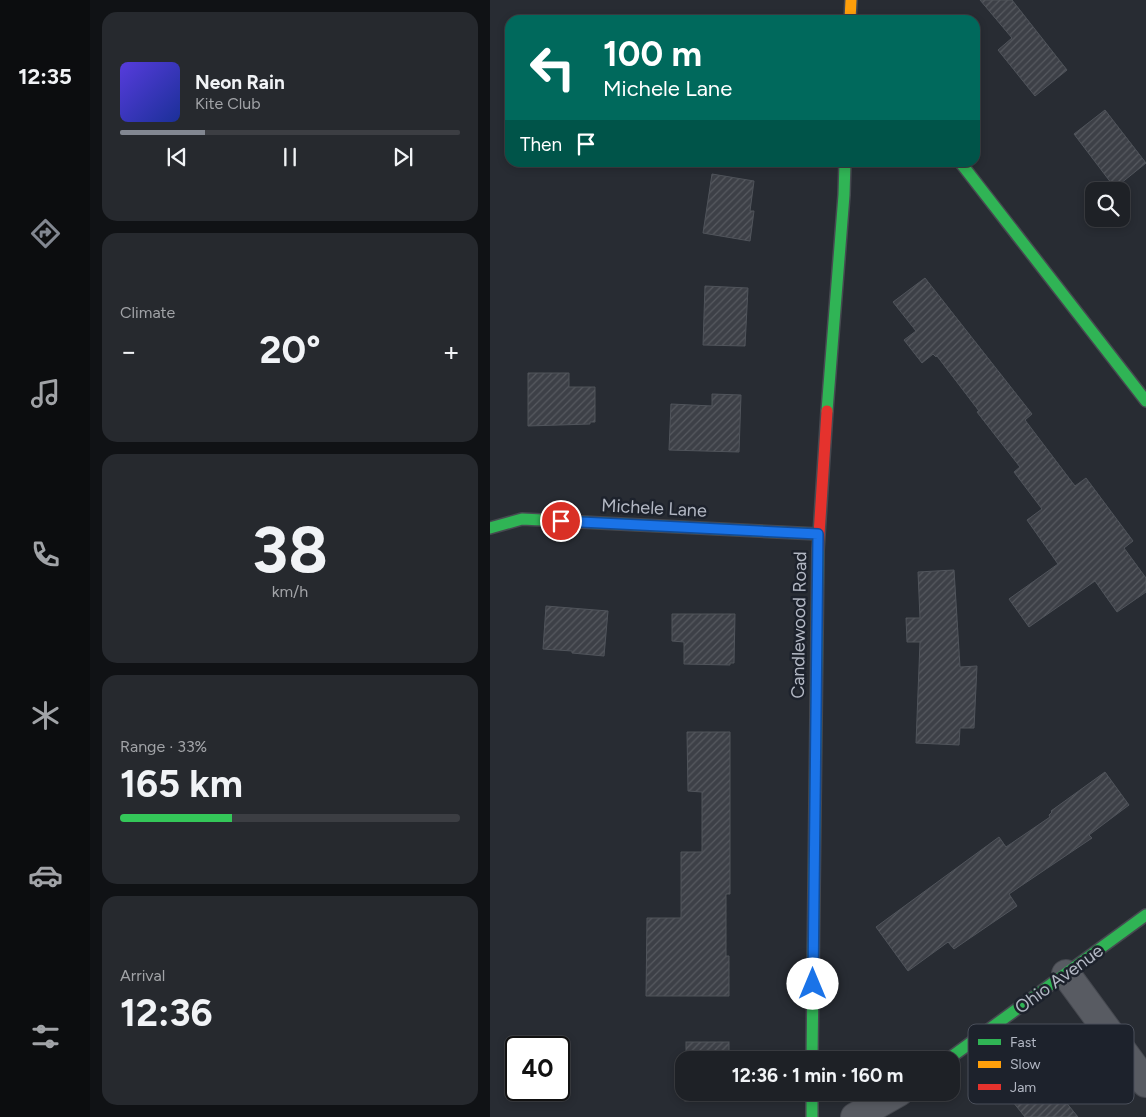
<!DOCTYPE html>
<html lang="en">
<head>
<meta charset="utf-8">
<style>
	:root { --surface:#1e2126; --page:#26292e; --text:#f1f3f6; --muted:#a1a3a7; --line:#3c3e43; --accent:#828791 }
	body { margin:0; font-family:Figtree,sans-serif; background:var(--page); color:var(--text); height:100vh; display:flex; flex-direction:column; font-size:19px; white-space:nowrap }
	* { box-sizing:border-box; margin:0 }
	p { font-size:16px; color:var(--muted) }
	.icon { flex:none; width:28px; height:28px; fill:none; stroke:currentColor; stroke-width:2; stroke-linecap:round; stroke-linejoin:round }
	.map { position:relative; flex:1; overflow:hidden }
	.details { display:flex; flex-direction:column; gap:12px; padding:12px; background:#101215; width:400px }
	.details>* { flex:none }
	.banner { position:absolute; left:15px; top:15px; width:475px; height:152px; border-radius:15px; box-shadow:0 2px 8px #0003,0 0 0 1px var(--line); background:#00695c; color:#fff; overflow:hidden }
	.buttons { position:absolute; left:595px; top:182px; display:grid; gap:10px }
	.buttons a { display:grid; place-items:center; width:45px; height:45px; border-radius:10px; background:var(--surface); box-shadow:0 2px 8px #0003,0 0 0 1px var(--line); font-size:25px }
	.speed { position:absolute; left:15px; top:1036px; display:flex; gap:10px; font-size:25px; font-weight:700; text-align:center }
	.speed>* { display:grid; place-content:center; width:65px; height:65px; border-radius:50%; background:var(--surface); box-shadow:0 2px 8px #0003,0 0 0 1px var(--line); line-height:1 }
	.speed .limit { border:2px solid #111; border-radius:8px; background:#fff; color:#111 }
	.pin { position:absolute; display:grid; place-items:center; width:42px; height:42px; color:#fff; margin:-21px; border:2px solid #fff; border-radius:50%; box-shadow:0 1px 5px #0007 }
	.me { position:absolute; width:55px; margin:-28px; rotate:0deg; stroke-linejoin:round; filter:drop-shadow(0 0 4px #0008) }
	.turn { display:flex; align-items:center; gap:18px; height:105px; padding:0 15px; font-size:22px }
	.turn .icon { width:65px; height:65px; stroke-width:2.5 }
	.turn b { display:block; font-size:35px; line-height:42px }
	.then { display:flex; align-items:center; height:48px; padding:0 15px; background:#0003; gap:10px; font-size:19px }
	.big { font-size:38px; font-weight:700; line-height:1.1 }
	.details .widget { flex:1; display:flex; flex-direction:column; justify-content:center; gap:8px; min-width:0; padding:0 18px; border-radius:15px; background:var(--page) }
	.details .dial { align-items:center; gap:0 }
	.dial b { font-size:65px; line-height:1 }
	.song { display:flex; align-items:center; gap:15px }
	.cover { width:60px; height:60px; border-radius:8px; background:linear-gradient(135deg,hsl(250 70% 55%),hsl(230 70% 35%)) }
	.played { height:5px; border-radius:2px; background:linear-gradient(90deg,var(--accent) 25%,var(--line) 25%) }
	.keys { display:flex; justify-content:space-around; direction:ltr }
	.heat { display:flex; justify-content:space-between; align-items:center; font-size:28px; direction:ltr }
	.charge { height:8px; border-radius:4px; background:linear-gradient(90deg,#34c759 33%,var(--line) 0) }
	.trip { position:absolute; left:185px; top:1051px; width:285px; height:50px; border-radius:15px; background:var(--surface); box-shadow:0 2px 8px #0003,0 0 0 1px var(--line); font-weight:700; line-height:50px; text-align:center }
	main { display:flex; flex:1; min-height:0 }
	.menu { display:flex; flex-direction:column; width:90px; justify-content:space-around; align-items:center; background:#0c0d0f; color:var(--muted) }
	.menu .icon { width:35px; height:35px }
	.menu .on { color:var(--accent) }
	.menu b { font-size:22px; color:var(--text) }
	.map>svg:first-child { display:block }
	.building { fill:url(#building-hatch); stroke:#50545b }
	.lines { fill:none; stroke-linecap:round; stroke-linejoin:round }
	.street-casing { stroke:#464950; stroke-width:30 }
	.fast-casing { stroke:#464950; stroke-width:14 }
	.slow-casing { stroke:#464950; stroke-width:14 }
	.jam-casing { stroke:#464950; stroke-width:14 }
	.street { stroke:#585b62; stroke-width:28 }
	.fast { stroke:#30b455; stroke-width:11 }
	.slow { stroke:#ff9f0a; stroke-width:11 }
	.jam { stroke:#e5322d; stroke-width:11 }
	.route-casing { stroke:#114b97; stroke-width:12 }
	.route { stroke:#1a73e8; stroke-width:9 }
	.labels { text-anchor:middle; stroke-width:5; stroke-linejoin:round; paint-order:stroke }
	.street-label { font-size:18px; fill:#b3b8c4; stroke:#1d222c }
	.key { fill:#1d222c; stroke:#4a4f5a; stroke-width:1 }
	.key-label { font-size:14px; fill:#b3b8c4 }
</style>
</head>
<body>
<main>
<nav class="menu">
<b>12:35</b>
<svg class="icon on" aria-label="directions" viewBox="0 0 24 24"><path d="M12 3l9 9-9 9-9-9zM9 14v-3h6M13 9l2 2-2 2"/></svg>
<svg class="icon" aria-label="music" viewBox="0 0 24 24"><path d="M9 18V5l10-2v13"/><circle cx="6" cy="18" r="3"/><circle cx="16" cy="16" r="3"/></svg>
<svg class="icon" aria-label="phone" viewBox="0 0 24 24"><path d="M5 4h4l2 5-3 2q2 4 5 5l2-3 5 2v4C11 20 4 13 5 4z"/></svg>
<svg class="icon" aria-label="climate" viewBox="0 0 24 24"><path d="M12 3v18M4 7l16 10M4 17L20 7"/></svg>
<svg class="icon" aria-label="car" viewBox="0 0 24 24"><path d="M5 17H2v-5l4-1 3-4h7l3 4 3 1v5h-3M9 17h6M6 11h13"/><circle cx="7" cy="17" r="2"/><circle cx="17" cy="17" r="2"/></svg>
<svg class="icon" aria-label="filters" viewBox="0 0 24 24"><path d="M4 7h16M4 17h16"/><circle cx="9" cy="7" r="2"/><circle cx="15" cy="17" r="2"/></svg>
</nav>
<section class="details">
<div class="widget">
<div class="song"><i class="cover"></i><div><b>Neon Rain</b><p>Kite Club</p></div></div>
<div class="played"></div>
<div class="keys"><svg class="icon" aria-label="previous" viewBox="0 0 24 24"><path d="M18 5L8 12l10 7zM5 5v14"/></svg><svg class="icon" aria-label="pause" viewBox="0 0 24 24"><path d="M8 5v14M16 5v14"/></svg><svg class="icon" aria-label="next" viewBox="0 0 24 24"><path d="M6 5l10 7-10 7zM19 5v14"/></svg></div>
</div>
<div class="widget"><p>Climate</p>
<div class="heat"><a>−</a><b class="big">20°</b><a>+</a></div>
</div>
<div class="widget dial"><b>38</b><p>km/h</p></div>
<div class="widget"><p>Range · 33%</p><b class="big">165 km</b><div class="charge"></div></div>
<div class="widget"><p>Arrival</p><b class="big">12:36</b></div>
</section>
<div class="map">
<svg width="656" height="1117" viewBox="0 0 656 1117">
	<defs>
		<pattern id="building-hatch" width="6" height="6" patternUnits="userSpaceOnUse" patternTransform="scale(1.25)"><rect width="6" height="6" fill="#3d4047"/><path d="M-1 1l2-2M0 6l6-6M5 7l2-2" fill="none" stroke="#575a60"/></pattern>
	</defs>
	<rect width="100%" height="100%" fill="#282c33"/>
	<g class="building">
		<path d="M490,0H522L577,70L545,96L508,50L522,38Z"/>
		<path d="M615,110L656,163L625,188L584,134Z"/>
		<path d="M222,174L264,181L260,211H264L260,241L213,233Z"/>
		<path d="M435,278L542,414L535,420L585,486L596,478L643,541L634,548L656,578V592L627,612L605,581L539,627L519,599L568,564L537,520L552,509L524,472L530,467L487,412L489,411L447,356L446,357L443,354L432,363L414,340L426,331L403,302Z"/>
		<path d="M215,286L258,288L255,346L213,345Z"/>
		<path d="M38,373H79V387H105V422H100V424L38,426Z"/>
		<path d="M222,394L251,395L249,452L179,450L181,404L222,406Z"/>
		<path d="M464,570L470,667L487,666L484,728H470L469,745L426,743L430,642H417L416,618H430L428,572Z"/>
		<path d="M56,606L118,611L114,656L82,653V651L53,649Z"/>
		<path d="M182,614H245L244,663H240V665L194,664V642L182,641Z"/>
		<path d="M197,732H240V894H236V956H239V996H156L157,918H191V852H212V792L198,791Z"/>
		<path d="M615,772L639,805L599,835L602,838L519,894L527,906L464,949L458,942L418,971L386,927L509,837L516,847L560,817L559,815L562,812L561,811Z"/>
		<rect x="196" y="1042" width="43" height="18"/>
		<path d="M531,1058L542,1072L557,1059L572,1077L562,1085L588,1117H535L515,1092L522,1086L512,1073Z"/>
		<rect x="195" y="1092" width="44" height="9"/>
	</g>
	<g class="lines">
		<g class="street-casing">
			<g id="street">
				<path d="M576,974L656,1083"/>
				<path d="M365,1117L409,1092"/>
			</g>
		</g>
		<g class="fast-casing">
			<g id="fast">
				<path d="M470,162L656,401"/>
				<path d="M337,411L354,195L355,162"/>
				<path d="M0,528L32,519L328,534"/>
				<path d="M322,1060L328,550"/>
				<path d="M457,1060L656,915"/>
				<path d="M322,1092V1117"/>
			</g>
		</g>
		<g class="slow-casing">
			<path id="slow" d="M360,20L361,0"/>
		</g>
		<g class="jam-casing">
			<path id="jam" d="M328,550L337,411"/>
		</g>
		<use href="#street" class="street"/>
		<use href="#fast" class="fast"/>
		<use href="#slow" class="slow"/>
		<use href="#jam" class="jam"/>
	</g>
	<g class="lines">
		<g class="route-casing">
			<path id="route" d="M71,521L328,534L323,984"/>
		</g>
		<use href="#route" class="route"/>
	</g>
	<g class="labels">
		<g class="street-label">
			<text transform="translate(164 508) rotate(3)" y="6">Michele Lane</text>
			<text transform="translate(309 625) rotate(-89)" y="6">Candlewood Road</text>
			<text transform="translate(569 979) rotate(-36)" y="6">Ohio Avenue</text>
		</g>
	</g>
	<rect x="478" y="1024" width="166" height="80" rx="8" class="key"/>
	<rect x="488" y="1039" width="23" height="6" fill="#30b455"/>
	<rect x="488" y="1061" width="23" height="7" fill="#ff9f0a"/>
	<rect x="488" y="1084" width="23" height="6" fill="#e5322d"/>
	<g class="key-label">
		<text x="520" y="1047">Fast</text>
		<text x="520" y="1069">Slow</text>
		<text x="520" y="1092">Jam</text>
	</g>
</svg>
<div class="buttons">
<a><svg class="icon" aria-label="search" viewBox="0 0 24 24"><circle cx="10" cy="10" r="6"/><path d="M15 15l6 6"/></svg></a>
</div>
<div class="speed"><div class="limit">40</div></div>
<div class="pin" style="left:71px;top:521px;background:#d93025"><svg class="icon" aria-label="arrive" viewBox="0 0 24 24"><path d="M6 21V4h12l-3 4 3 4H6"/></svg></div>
<svg class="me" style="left:323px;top:984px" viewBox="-20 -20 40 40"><circle r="19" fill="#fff"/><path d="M0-13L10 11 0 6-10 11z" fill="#1a73e8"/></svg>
<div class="trip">12:36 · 1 min · 160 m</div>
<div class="banner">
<div class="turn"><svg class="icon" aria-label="left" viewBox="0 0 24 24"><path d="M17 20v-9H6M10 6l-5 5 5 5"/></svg><div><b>100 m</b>Michele Lane</div></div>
<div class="then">Then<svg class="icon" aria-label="arrive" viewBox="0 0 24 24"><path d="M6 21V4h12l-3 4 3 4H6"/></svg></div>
</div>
</div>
</main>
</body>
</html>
